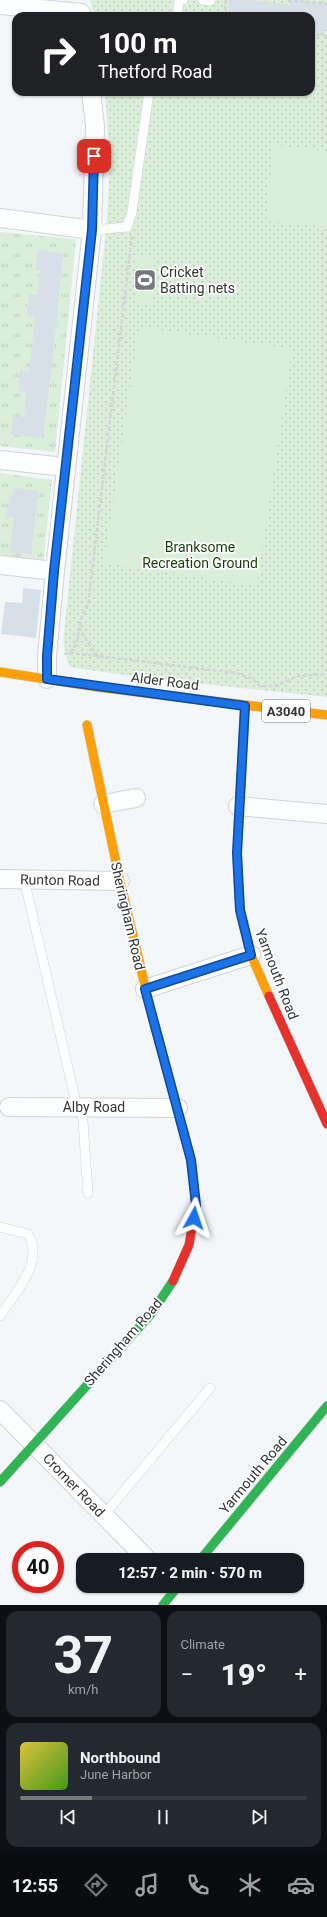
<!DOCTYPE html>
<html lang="en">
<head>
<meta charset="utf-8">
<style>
	:root { --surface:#171b24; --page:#242831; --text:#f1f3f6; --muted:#9ea1a6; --line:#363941; --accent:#76797b }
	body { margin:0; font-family:Roboto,sans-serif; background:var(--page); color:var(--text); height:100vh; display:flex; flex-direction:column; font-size:15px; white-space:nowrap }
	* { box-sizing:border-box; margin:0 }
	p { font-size:13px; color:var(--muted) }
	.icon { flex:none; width:22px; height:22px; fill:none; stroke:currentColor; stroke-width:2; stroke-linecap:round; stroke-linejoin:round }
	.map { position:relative; height:1605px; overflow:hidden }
	.sheet { display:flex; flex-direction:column; gap:6px; padding:6px; background:#0d0f14; flex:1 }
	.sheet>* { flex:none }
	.guide { position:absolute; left:12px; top:12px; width:303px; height:84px; border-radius:12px; box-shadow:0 1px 3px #0004; background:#202124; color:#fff; overflow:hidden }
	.speed { position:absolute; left:12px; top:1541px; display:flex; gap:8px; font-size:20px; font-weight:700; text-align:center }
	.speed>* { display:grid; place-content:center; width:52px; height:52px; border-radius:50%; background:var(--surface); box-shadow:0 1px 3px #0004; line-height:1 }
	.speed .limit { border:6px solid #d22; background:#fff; color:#111 }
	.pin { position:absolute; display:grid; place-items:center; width:34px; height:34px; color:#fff; margin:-17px; border-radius:8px; box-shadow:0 2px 6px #0006 }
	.me { position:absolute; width:44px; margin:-22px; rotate:5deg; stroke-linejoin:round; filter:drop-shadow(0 0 3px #0008) }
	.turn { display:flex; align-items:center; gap:14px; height:84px; padding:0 20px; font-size:18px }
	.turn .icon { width:52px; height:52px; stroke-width:2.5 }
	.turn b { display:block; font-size:28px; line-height:34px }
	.big { font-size:30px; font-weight:800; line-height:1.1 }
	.sheet .card { flex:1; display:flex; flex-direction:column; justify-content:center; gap:6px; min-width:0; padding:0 14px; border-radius:12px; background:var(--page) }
	.sheet .dial { align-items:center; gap:0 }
	.dial b { font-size:52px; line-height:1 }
	.song { display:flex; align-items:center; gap:12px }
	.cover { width:48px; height:48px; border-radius:6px; background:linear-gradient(135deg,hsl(50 70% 55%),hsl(100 70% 35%)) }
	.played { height:4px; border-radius:2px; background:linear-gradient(90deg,var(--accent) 25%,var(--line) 25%) }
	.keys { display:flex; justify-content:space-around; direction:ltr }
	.heat { display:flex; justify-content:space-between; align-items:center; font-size:22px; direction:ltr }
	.sheet .tiles { flex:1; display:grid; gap:6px; grid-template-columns:1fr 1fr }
	.card:last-child { grid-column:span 2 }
	.trip { position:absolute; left:76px; top:1553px; width:228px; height:40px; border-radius:12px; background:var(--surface); box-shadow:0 1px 3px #0004; font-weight:800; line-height:40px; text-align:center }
	.dock { display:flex; height:64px; justify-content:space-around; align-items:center; background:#090b0e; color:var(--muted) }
	.dock .icon { width:28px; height:28px }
	.dock .active { color:var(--accent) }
	.dock b { font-size:18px; color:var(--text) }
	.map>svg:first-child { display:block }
	.grass { fill:url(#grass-tufts) }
	.park { fill:url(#park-dots) }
	.garden { fill:#daeeda }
	.building { fill:#d7e0e9 }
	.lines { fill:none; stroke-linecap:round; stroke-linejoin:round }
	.lane-casing { stroke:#d1d4d7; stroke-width:10 }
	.street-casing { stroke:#d1d4d7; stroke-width:20 }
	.fast-casing { stroke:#d1d4d7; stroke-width:10 }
	.slow-casing { stroke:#d1d4d7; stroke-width:10 }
	.jam-casing { stroke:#d1d4d7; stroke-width:10 }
	.path { stroke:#d3d4d5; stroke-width:2.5; stroke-dasharray:4 2; stroke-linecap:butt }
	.lane { stroke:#fdfefe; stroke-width:9 }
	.street { stroke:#fdfefe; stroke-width:18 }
	.fast { stroke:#30b455; stroke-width:9 }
	.slow { stroke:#ff9f0a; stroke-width:9 }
	.jam { stroke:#e5322d; stroke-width:9 }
	.route-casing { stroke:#114b97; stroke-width:10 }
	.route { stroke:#1a73e8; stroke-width:7 }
	.labels { text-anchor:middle; stroke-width:3.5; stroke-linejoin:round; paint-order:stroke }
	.shield { fill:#fff; stroke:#707273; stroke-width:1 }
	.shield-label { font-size:13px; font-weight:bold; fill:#333537 }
	.poi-label { font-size:14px; fill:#333537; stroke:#fff; text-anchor:start }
	.park-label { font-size:14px; fill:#153e0a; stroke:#fff }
	.street-label { font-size:14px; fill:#333537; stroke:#fff }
</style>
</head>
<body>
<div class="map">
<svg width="327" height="1605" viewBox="0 0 327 1605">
	<defs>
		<pattern id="grass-tufts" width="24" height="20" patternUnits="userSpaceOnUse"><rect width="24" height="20" fill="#daeeda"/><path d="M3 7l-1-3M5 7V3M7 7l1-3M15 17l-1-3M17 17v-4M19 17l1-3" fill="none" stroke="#bccdbc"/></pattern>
		<pattern id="park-dots" width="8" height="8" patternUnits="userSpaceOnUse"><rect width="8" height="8" fill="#daeeda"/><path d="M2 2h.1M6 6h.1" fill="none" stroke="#bccdbc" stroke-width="1.8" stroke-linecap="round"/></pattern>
	</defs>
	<rect width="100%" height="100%" fill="#f3f7fa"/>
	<g class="grass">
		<path d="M0,232L74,239L76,241L55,452L0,446Z"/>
		<path d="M0,473L52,480L43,566L0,561Z"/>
	</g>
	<path class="park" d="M90,0H327V697L146,678L69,667L63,642L107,220L110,161L105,92H311V16H94Z"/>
	<g class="garden">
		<path d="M273,145L327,151V227L266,221Z"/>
		<path d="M137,257H154L153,303H137Z"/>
		<path d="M139,327L292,349L257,586L104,563Z"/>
	</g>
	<g class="building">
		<path d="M229,0H249L291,5L292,1L327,5V30H324L323,33L311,31V16H228Z"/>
		<path d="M38,250L63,253L56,328L43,438L11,435L13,416L24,417L26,392L18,391L20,371L29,372L35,317L27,316L29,294L37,295L41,270H35Z"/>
		<path d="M14,488L39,491L31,554L10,552L14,517H7L9,495L13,496Z"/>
		<path d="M23,588L41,590L36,638L1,634L5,602L22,603Z"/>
	</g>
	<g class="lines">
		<g class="lane-casing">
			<g id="lane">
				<path d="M203,0L210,1"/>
				<path d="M177,16L179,1L183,0"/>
				<path d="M92,230L127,227L132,212L149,92"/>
				<path d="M24,879L77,1107"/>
				<path d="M82,1107L88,1193"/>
				<path d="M0,1227L28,1234C45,1262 15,1293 0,1316"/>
				<path d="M104,1515L210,1388"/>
			</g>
		</g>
		<g class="street-casing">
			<g id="street">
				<path d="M0,5L81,13"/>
				<path d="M0,218L92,230"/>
				<path d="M0,460L65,467"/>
				<path d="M0,565L55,571"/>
				<path d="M47,679V656L55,571L92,230L95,126L91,92"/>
				<path d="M103,804L136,798"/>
				<path d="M238,806L327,814"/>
				<path d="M0,879L120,881"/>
				<path d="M145,989L251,955"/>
				<path d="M9,1107L178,1108"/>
				<path d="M0,1410L148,1560"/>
			</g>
		</g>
		<g class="fast-casing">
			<g id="fast">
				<path d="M0,1482L151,1314L173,1281"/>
				<path d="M200,1560L327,1406"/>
				<path d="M163,1605L178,1586"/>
			</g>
		</g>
		<g class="slow-casing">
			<g id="slow">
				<path d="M0,672L97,687L327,715"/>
				<path d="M245,706L237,853L240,910L251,955L269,996"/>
				<path d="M87,725L120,881L152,1015"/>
			</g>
		</g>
		<g class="jam-casing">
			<g id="jam">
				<path d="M269,996L327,1124"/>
				<path d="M152,1015L191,1160L196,1205L189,1245L173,1281"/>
			</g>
		</g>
		<g class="path">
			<path d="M288,0L327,4"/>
			<path d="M224,16L226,0"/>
			<path d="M311,34L327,36"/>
			<path d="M132,236L88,605L82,616L79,628L90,646L98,656L236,673L251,678L260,686H275L298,676L327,674"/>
			<path d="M70,653L98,656"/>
			<path d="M64,654C76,652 78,639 79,628"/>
		</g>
		<use href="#lane" class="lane"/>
		<use href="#street" class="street"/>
		<use href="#fast" class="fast"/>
		<use href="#slow" class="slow"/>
		<use href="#jam" class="jam"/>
	</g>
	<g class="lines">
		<g class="route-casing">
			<path id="route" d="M94,156L92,230L54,571L47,656V679L245,706L237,853L240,910L251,955L145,989L191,1160L196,1205L194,1218"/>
		</g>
		<use href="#route" class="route"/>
	</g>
	<defs>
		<g id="stadium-square" transform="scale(1.15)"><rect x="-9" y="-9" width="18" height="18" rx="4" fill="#76797b" stroke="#fff"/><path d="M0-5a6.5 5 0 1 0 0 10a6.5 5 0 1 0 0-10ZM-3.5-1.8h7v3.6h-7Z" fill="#fff"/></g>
	</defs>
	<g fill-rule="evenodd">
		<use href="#stadium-square" x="145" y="280"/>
	</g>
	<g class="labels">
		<rect class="shield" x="262" y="700" width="48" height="22" rx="3"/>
		<g class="shield-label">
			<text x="286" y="716">A3040</text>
		</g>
		<g class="poi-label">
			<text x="160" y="277">Cricket<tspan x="160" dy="16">Batting nets</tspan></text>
		</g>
		<g class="park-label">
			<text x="200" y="552">Branksome<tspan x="200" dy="16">Recreation Ground</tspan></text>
		</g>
		<g class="street-label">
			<text transform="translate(165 681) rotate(7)" y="5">Alder Road</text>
			<text transform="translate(60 880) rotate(1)" y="5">Runton Road</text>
			<text transform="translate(128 916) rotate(77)" y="5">Sheringham Road</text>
			<text transform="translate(277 974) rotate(69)" y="5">Yarmouth Road</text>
			<text x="94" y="1112">Alby Road</text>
			<text transform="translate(123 1342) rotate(-49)" y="5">Sheringham Road</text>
			<text transform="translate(253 1475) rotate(-50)" y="5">Yarmouth Road</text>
			<text transform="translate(74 1485) rotate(46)" y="5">Cromer Road</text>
		</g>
	</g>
</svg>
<div class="speed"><div class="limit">40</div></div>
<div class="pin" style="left:94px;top:156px;background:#d93025"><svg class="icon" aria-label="arrive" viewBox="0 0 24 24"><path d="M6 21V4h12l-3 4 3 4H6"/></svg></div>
<svg class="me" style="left:194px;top:1218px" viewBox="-20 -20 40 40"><path d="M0-17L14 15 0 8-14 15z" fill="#1a73e8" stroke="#fff" stroke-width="4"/></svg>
<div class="trip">12:57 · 2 min · 570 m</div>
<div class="guide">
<div class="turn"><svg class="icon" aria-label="right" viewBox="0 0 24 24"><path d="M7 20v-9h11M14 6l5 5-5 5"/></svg><div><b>100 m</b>Thetford Road</div></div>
</div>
</div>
<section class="sheet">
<div class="tiles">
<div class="card dial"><b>37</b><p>km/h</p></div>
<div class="card"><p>Climate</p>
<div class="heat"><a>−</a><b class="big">19°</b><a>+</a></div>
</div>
<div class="card">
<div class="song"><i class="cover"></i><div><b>Northbound</b><p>June Harbor</p></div></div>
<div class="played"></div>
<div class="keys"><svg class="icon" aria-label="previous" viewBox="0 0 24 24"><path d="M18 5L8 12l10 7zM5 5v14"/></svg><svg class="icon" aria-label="pause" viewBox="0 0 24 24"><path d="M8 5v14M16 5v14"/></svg><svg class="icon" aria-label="next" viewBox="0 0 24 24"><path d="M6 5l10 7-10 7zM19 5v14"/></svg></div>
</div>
</div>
</section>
<nav class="dock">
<b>12:55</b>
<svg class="icon active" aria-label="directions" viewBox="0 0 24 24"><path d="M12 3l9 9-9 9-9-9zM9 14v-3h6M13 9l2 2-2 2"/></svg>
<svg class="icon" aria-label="music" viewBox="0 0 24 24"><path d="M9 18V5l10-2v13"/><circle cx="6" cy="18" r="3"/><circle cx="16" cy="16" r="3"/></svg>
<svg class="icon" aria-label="phone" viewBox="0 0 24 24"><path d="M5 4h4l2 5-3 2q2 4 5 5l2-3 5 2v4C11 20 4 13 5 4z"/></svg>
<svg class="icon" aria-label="climate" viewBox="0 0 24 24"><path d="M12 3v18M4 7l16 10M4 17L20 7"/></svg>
<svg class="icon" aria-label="car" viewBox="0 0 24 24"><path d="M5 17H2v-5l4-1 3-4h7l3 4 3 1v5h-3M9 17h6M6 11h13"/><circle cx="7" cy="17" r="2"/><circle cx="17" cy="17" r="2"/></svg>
</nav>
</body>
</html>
